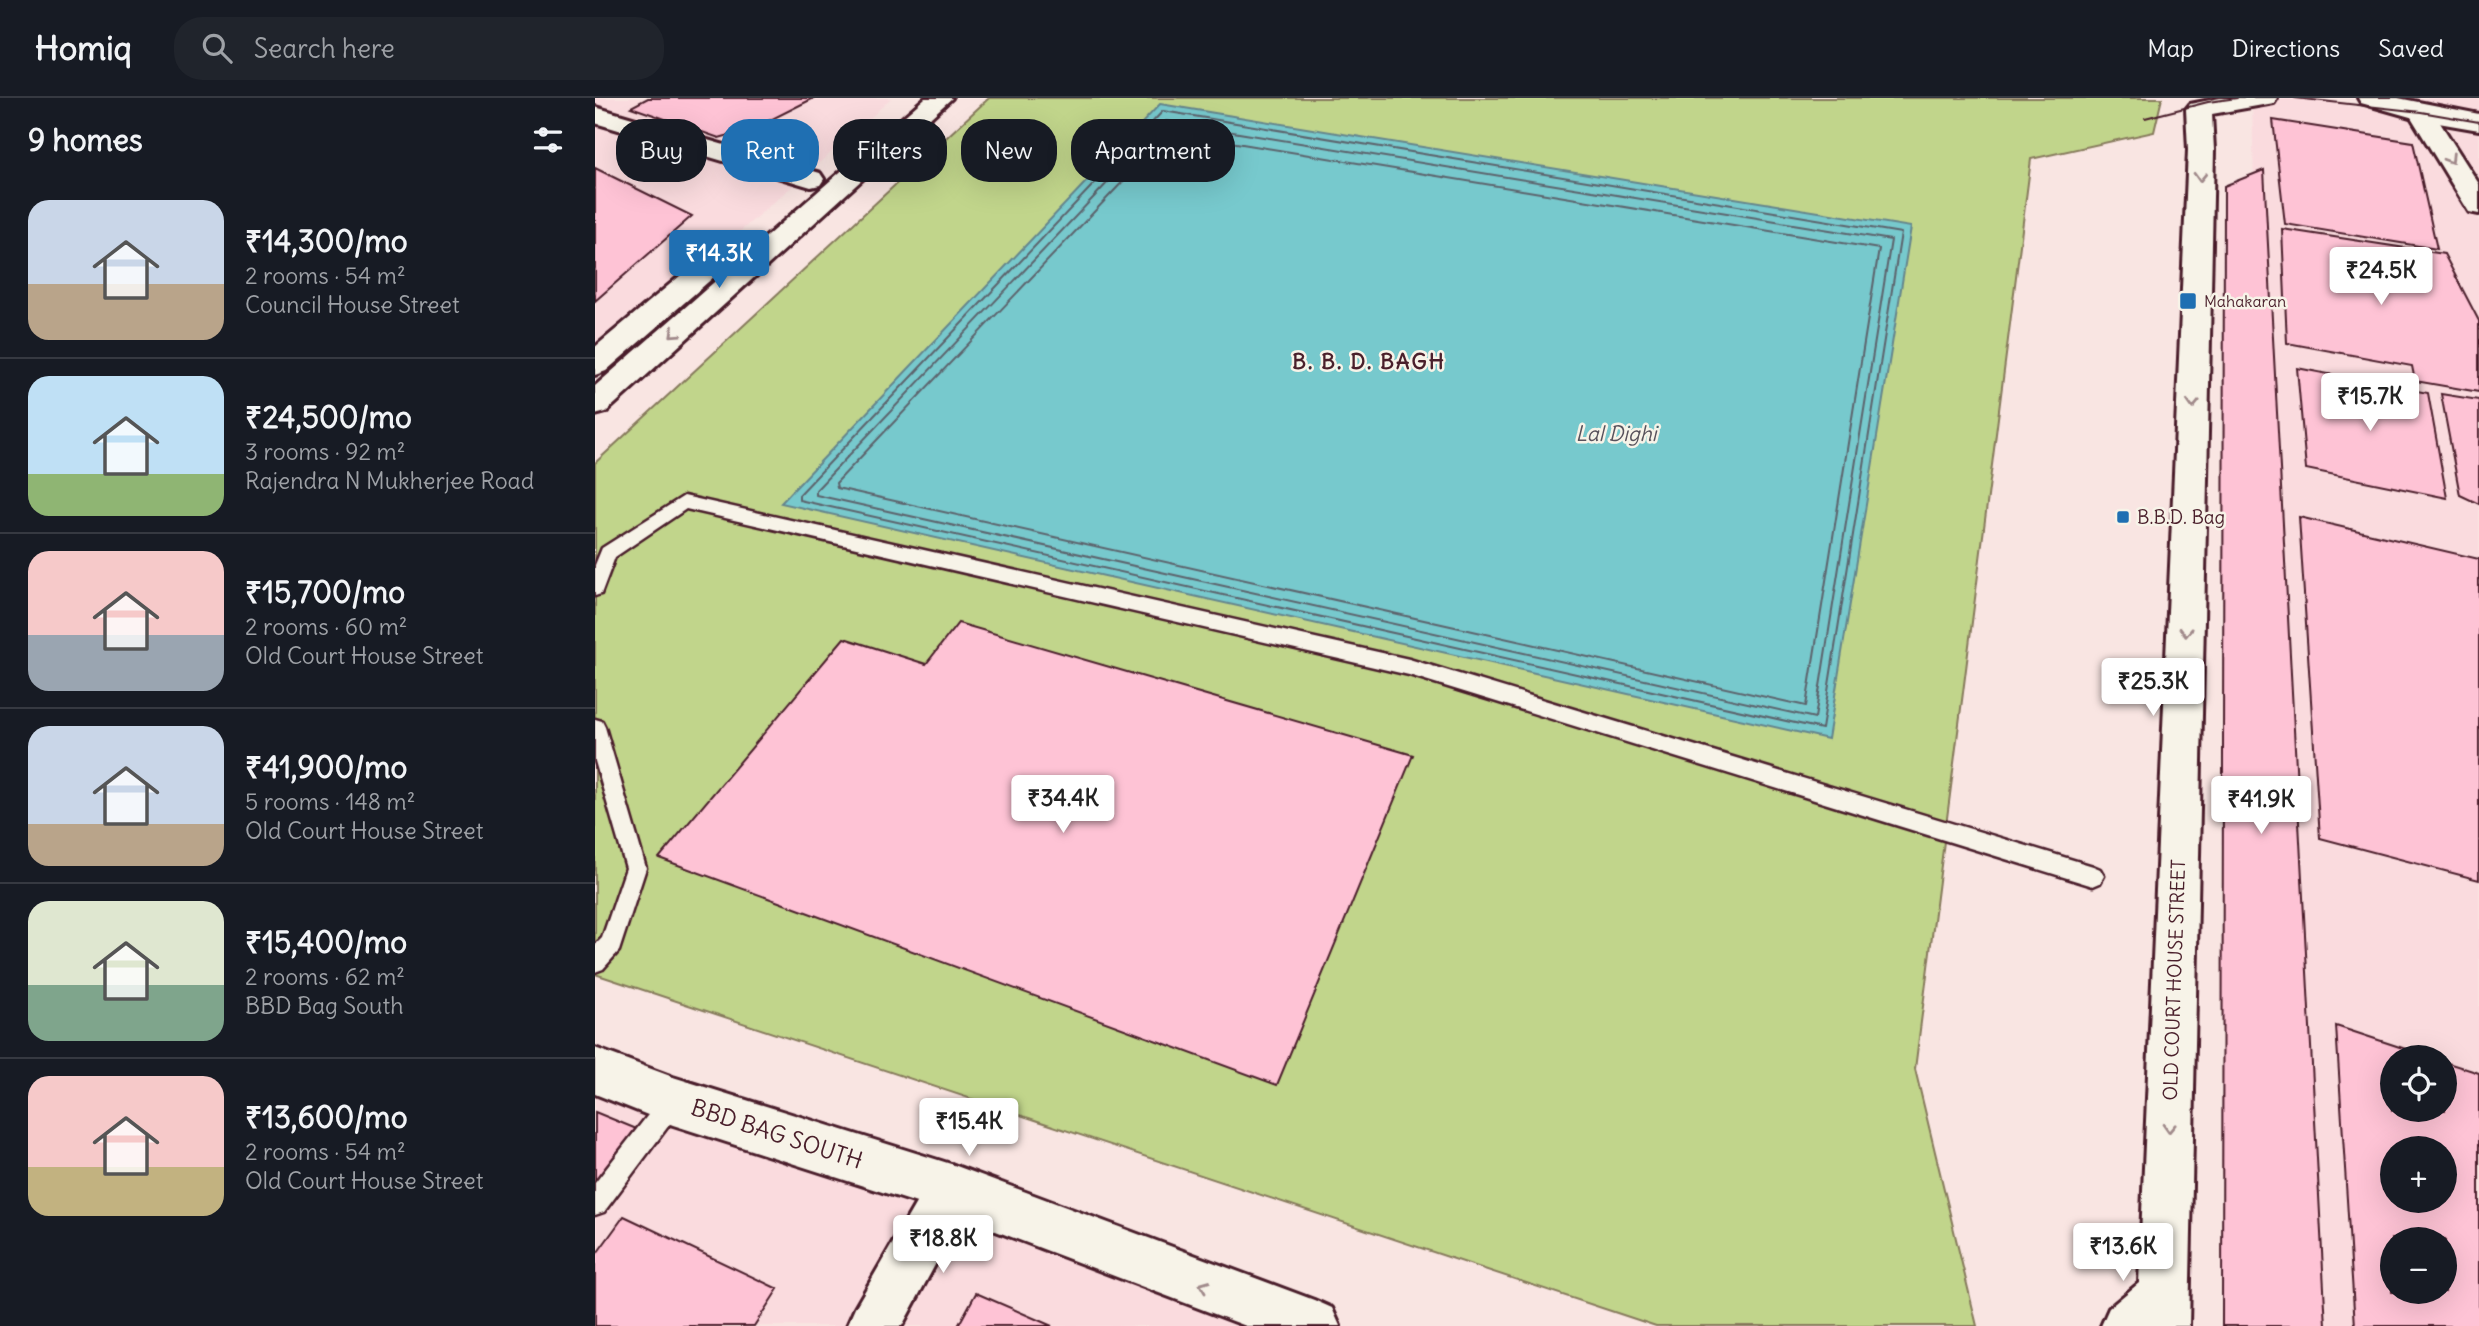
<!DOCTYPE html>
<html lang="en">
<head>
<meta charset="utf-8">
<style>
	:root { --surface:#171b24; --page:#20242c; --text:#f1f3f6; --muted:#9ea1a6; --line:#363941; --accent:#1f6fb2 }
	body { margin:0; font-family:Delius,sans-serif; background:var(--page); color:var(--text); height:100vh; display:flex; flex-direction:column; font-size:26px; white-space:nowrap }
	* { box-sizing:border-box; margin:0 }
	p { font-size:23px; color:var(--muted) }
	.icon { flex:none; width:38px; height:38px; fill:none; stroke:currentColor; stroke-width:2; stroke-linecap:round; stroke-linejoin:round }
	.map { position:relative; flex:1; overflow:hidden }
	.details { display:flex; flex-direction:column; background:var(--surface); width:595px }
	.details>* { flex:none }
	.hud { position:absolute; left:21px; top:21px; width:665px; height:63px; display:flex; gap:14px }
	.fabs { position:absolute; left:1785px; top:947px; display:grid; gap:14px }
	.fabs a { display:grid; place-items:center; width:77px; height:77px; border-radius:50%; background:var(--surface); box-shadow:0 7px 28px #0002; font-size:35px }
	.price { position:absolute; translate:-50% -60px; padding:0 16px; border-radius:7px; background:#fff; color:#222; font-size:23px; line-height:46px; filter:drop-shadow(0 2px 4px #0008) }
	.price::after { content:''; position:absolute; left:50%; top:42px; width:21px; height:16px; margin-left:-10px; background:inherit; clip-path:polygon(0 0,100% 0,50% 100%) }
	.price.active { background:var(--accent); color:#fff }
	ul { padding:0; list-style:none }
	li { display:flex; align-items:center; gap:21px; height:175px; padding:0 28px }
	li+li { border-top:2px solid var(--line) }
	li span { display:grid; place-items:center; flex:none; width:196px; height:140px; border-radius:21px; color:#555 }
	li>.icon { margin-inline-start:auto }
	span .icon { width:84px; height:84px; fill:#fffc; stroke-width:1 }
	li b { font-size:30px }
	h2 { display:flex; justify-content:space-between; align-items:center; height:84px; padding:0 28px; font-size:30px }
	.chip { padding:0 24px; border-radius:28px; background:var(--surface); box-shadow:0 7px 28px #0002; font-size:24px; line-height:63px }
	.chip.active { background:var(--accent); color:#fff }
	header { display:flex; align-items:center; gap:42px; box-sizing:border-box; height:98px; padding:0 35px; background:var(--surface); border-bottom:2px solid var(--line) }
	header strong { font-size:33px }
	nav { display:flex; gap:38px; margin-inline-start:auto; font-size:24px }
	.search { width:490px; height:63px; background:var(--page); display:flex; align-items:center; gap:18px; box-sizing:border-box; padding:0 24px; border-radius:28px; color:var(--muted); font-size:26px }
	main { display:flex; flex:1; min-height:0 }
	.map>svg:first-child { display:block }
	.built { fill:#fadbde; fill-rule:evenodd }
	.green { fill:#c1d58b; stroke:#867a5b; stroke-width:2 }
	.water { fill:#77c9cd; stroke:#65858c; stroke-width:2 }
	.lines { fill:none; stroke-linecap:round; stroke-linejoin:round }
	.shore { stroke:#5c636c; stroke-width:2 }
	.building { fill:#fec3d5; stroke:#4a1f2b; stroke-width:2; fill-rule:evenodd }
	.service-casing { stroke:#4a1f2b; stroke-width:5 }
	.minor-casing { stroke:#4a1f2b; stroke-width:6 }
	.tertiary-casing { stroke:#4a1f2b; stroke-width:6 }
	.secondary-casing { stroke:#4a1f2b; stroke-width:6 }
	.service { fill:#f7f3e8; fill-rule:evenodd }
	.minor { fill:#f7f3e8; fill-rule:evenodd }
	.tertiary { fill:#f7f3e8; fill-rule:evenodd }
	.secondary { fill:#f7f3e8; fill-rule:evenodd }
	.tram { stroke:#4a1f2b; stroke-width:2 }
	.oneway { stroke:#a0898a }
	.poi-dot { fill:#1f6fb2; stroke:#f7f3e8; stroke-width:2.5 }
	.labels { text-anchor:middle; stroke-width:5; stroke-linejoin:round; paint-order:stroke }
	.far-poi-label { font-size:16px; fill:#4a1f2b; stroke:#f7f3e8; text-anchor:start }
	.poi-label { font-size:19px; fill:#4a1f2b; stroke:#f7f3e8; text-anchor:start }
	.street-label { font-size:19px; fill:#4a1f2b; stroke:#f7f3e8 }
	.far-district-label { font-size:21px; font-weight:bold; letter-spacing:2px; fill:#4a1f2b; stroke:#f7f3e8 }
	.water-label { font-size:21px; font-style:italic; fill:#58525c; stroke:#f7f3e8 }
	.near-street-label { font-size:23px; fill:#4a1f2b; stroke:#f7f3e8 }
</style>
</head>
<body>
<header>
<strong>Homiq</strong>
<div class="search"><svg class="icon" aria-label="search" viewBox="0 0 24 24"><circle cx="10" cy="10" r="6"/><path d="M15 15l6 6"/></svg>Search here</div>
<nav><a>Map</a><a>Directions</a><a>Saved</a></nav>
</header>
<main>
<section class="details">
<h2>9 homes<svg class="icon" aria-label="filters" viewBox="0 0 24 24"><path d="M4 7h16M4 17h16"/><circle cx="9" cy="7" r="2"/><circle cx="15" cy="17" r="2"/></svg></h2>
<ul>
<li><span style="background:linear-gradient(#c9d6e8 60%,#b9a48a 0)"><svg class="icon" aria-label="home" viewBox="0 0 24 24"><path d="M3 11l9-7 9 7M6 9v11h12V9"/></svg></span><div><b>₹14,300/mo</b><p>2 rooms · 54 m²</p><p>Council House Street</p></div></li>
<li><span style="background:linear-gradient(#bfe0f5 70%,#8fb573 0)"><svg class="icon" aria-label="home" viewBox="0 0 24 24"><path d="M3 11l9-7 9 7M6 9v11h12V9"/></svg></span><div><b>₹24,500/mo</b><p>3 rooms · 92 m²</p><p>Rajendra N Mukherjee Road</p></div></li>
<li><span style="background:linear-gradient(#f6c9c9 60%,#9aa5b1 0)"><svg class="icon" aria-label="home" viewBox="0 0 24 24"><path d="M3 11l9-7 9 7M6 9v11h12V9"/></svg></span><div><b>₹15,700/mo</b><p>2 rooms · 60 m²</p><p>Old Court House Street</p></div></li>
<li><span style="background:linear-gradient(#c9d6e8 70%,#b9a48a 0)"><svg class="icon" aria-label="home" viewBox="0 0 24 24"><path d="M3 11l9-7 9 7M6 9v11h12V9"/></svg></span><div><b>₹41,900/mo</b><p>5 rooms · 148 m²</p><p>Old Court House Street</p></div></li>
<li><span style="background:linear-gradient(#dfe7d0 60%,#7fa58c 0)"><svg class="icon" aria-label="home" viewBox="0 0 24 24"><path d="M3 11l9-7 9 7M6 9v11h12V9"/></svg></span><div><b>₹15,400/mo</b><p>2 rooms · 62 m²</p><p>BBD Bag South</p></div></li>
<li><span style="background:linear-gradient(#f6c9c9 65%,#c2b280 0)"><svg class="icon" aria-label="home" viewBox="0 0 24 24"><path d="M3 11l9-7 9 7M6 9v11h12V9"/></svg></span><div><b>₹13,600/mo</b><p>2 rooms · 54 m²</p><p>Old Court House Street</p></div></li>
</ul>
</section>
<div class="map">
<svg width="1884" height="1228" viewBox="0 0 1884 1228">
	<rect width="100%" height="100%" fill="#f9e5e2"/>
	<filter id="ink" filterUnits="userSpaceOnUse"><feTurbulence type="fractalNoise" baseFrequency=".0143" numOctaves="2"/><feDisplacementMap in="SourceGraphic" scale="14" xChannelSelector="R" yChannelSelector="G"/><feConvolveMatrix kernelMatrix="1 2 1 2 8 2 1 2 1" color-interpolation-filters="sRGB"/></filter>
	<g filter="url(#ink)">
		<path class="built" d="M0,0H296L268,27L0,259Z
			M1657,0H1710L1884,30V1228H1684ZM1797,959H1850V1012H1797ZM1797,1050H1850V1102H1797ZM1797,1141H1850V1194H1797Z
			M1783,0H1884V17Z
			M0,990L697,1228H0Z"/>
		<path class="green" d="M394,0H1567L1559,34L1436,61L1320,971L1382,1228H1061L0,876V365Z"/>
		<path class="water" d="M565,6L1316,129L1233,641L186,405Z"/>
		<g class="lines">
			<path class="shore" d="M568,13L1306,135L1227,631L204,402V397Z
				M571,23L1296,142L1220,620L221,397V392Z
				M575,34L1284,151L1211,608L242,390L241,385Z"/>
		</g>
		<path class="building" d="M53,0H219L159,30L124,40L36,9Z
			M1678,22L1818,44L1842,151L1690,126Z
			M0,70L97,118L0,203Z
			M1669,72L1731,1228H1627L1629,88Z
			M1687,131L1849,156L1884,223V294L1820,283L1817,268L1692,245Z
			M1702,270L1833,295L1852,400L1711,371Z
			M1846,296L1884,302V406L1865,397Z
			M1704,419L1884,461V782L1725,740Z
			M363,525L818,657L682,987L64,760L249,540L331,566Z
			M1741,928L1835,959H1797V1012H1850V964L1884,975V1228H1760ZM1797,1050H1850V1102H1797ZM1797,1141H1850V1194H1797Z
			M0,1014L44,1032L0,1093Z
			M29,1118L183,1191L159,1228H0V1158Z
			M381,1195L457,1228H363Z"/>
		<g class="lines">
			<g class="service-casing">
				<path id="service" d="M89,398L814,561L1498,768L1505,771L1509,778L1505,785L1498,788L814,577L91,411L20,459L6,496L0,498V467L7,450Z
					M0,621L7,623L10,629L51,770L24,853L8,871L0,874V847L7,840L31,770L0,663Z
					M78,991L86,995L90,1003L86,1011L9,1114L0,1117V1085L70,995Z"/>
			</g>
			<g class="minor-casing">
				<path id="minor" d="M0,9L225,75L229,81L225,87L216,89L0,25Z
					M356,1066L373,1074L381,1091L307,1228H252L260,1210L339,1074Z"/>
			</g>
			<g class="tertiary-casing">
				<path id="tertiary" d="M1826,6L1835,9L1884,86V116L1874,114L1813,14L1817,9Z
					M0,950L78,979L356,1066L719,1202L737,1210L745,1228H651L356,1116L78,1027L0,996Z"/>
			</g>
			<g class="secondary-casing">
				<path id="secondary" d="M330,0H357L11,314L0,317V288Z
					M1625,0H1682L1679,5L1617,16L1619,52L1594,1228H1506L1514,1210L1544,1185L1593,52L1591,11L1595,6Z
					M1763,0H1803L1884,16V32L1826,22L1766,5Z
					M126,149L136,152L140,158L136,164L11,273L0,277V249L116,152Z"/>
			</g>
			<use href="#service" class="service"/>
			<use href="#minor" class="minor"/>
			<use href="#tertiary" class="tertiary"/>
			<use href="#secondary" class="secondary"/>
			<path class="tram" d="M1700,0L1826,14L1884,24
				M1550,20L1613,4L1642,0"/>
		</g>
		<defs><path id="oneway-chevron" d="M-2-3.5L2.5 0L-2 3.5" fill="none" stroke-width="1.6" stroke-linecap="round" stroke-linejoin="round" transform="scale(1.75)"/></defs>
		<g class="oneway">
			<use href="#oneway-chevron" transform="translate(1855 61) rotate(58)"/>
			<use href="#oneway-chevron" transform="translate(1605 79) rotate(92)"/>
			<use href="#oneway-chevron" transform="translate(79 235) rotate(138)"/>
			<use href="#oneway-chevron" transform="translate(1598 306) rotate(92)"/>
			<use href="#oneway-chevron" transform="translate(1591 534) rotate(92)"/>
			<use href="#oneway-chevron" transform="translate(1574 1030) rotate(92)"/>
			<use href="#oneway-chevron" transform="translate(609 1188) rotate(-159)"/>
		</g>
	</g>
	<g class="poi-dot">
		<rect x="1584" y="194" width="18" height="18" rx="3.5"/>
		<rect x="1521" y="412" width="14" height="14" rx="3.5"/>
	</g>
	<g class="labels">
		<g class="far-poi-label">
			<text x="1609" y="209">Mahakaran</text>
		</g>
		<g class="poi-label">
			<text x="1542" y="426">B.B.D. Bag</text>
		</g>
		<g class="street-label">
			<text transform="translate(1579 882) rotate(-88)" y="7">OLD COURT HOUSE STREET</text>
		</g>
		<g class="far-district-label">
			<text x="774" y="271">B. B. D. BAGH</text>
		</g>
		<g class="water-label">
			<text x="1021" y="343">Lal Dighi</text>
		</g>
		<g class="near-street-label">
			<text transform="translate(182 1036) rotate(18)" y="8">BBD BAG SOUTH</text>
		</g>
	</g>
</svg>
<div class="fabs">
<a><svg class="icon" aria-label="locate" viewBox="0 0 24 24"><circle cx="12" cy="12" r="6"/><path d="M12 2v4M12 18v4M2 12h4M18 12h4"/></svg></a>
<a>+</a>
<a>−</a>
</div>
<b class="price active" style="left:124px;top:192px">₹14.3K</b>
<b class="price" style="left:1786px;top:209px">₹24.5K</b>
<b class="price" style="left:1775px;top:335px">₹15.7K</b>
<b class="price" style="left:1558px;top:620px">₹25.3K</b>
<b class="price" style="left:468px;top:737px">₹34.4K</b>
<b class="price" style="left:1666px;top:738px">₹41.9K</b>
<b class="price" style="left:374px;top:1060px">₹15.4K</b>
<b class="price" style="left:348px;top:1177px">₹18.8K</b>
<b class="price" style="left:1528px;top:1185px">₹13.6K</b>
<div class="hud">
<a class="chip">Buy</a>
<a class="chip active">Rent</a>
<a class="chip">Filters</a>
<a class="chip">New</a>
<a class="chip">Apartment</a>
</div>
</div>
</main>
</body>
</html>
